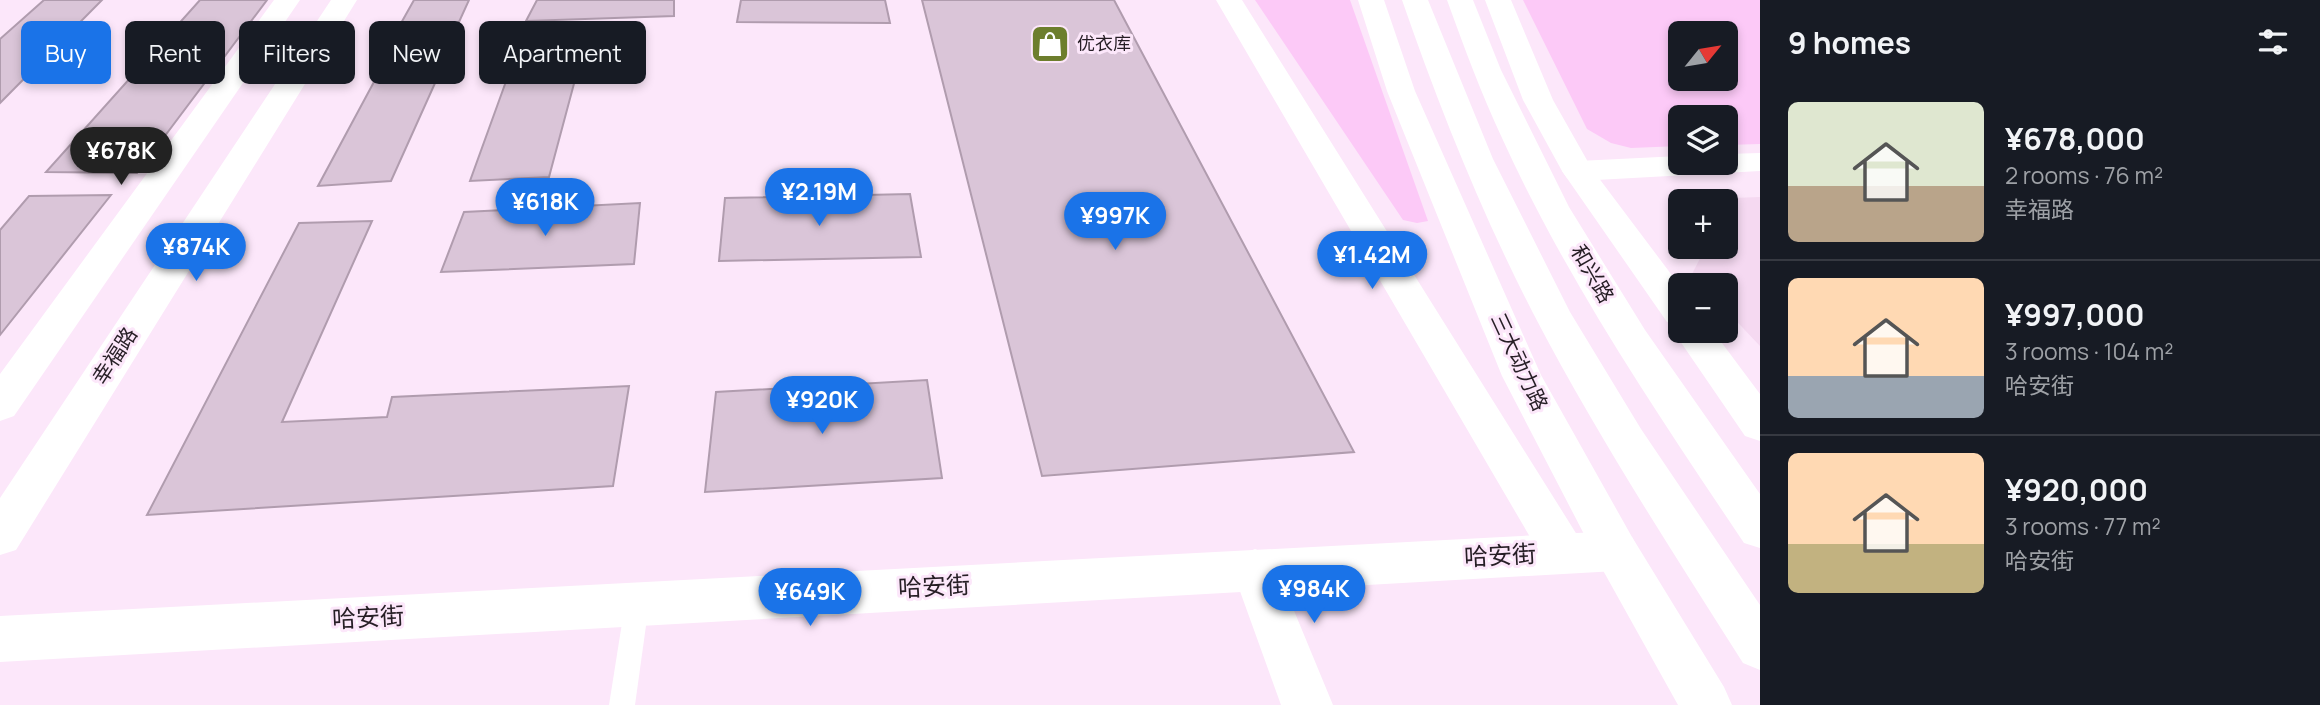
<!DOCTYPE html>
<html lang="en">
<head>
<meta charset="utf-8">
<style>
	:root { --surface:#171b24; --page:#20242c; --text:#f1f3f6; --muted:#9ea1a6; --line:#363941; --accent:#1a73e8 }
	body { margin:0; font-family:Manrope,"Noto Sans SC",sans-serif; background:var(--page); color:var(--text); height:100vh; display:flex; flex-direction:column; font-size:26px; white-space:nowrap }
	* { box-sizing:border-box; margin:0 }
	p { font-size:23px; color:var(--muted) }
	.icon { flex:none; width:38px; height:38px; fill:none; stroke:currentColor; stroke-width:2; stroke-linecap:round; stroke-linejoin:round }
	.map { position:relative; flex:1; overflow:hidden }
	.sheet { display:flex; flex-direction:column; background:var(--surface); width:560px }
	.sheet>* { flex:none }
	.banner { position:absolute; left:21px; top:21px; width:665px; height:63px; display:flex; gap:14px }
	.needle { width:46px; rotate:60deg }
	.buttons { position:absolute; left:1668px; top:21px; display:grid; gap:14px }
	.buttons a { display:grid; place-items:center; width:70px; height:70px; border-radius:10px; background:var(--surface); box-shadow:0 4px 10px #0003; font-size:35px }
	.price { position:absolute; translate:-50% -60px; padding:0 16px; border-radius:24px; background:var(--accent); color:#fff; font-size:23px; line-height:46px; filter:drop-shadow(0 2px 4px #0008) }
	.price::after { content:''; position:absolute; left:50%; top:42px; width:21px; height:16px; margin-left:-10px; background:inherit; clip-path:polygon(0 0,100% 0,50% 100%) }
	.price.selected { background:#222; color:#fff }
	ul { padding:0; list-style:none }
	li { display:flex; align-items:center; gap:21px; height:175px; padding:0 28px }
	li+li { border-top:2px solid var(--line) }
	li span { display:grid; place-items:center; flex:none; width:196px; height:140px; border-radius:10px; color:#555 }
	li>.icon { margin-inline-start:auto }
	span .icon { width:84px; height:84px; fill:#fffc; stroke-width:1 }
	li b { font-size:30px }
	h2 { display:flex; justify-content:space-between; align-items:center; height:84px; padding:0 28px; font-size:30px }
	.chip { padding:0 24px; border-radius:10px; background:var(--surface); box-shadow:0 4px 10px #0003; font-size:24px; line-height:63px }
	.chip.selected { background:var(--accent); color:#fff }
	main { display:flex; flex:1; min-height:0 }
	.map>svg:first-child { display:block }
	.built { fill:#f5d9f1 }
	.green { fill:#fcc9f7; fill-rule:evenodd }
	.building { fill:#dac5d8; stroke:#b09cae; stroke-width:2 }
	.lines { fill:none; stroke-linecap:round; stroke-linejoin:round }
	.service { fill:#fff; fill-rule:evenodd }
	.minor { fill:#fff; fill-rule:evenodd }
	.tertiary { fill:#fff; fill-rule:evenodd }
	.secondary { fill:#fff; fill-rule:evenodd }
	.trunk { fill:#fff; fill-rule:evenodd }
	.labels { text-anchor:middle; stroke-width:6; stroke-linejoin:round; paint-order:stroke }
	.far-poi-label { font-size:18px; fill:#261e25; stroke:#fce7fa; text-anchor:start }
	.street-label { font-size:21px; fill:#261e25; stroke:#fce7fa }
	.near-street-label { font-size:24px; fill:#261e25; stroke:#fce7fa }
</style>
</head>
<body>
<main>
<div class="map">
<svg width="1760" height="705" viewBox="0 0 1760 705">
	<rect width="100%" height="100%" fill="#fce7fa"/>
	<path class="built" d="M1760,197V346L1726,310V285H1703L1692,274L1706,247H1726V210L1732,198Z"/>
	<path class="green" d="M1255,0H1350L1428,221L1417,223L1403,220Z
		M1523,0H1760V144L1726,145V117H1680V146L1631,148L1611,143L1587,129ZM1680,33H1726V79H1680Z"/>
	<path class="building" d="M44,0H102L0,103V39Z
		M200,0H267L137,173L46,172Z
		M414,0H469L459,22L400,25Z
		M537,0H674V16L526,21Z
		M741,0H885L890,23L737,22Z
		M922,0H1114L1354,452L1042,476Z
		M583,50L549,177L470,181L517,51Z
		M449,52L391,181L318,186L389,54Z
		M910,194L921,257L719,261L725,198Z
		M111,195L0,335V230L29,196Z
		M640,203L634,264L441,272L464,212Z
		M372,221L282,422L387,417L392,397L629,386L613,486L147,515L299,223Z
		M927,380L942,478L705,492L716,392Z"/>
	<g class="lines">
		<path class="service" d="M637,593L645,596L649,604L635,705H609L625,604L629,596Z"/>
		<path class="minor" d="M1616,531L1632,537L1639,551L1632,565L1616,571L0,662V616Z"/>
		<path class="tertiary" d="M1216,0H1242L1579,538L1586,552L1579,566L1563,572L1547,566Z
			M1760,153V171L1578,181L1567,178L1562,171L1567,164L1578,161L1680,156V163H1726V154Z
			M1255,549L1271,555L1333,705H1281L1232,569L1239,555Z"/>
		<path class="secondary" d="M274,0H300L14,416L0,421V374Z
			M331,0H357L16,550L0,555V498Z"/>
		<path class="trunk" d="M1358,0H1384L1415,91L1541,375L1632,537L1724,687L1732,705H1678L1600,565L1502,376L1387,91Z
			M1402,0H1428L1493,159L1570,312L1641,429L1760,605V670L1743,663C1670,548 1596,434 1533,313C1481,212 1439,107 1402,0Z
			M1447,0H1473L1501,70L1569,207L1645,330L1760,494V548L1744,543C1657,413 1567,281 1502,138C1481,93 1464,47 1447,0Z
			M1485,0H1511L1553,100L1592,169L1680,286V331H1713L1760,394V441L1745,436L1680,341L1674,331L1677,325L1667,322L1562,171L1523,100Z"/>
	</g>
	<defs>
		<g id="shop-square" transform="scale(2.0125)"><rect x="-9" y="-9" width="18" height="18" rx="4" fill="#6d7e2d" stroke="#fce7fa"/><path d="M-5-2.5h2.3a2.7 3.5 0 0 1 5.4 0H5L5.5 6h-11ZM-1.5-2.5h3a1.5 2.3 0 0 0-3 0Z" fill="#fff"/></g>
	</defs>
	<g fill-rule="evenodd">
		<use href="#shop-square" x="1050" y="44"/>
	</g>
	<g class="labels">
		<g class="far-poi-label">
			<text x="1077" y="50">优衣库</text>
		</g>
		<g class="street-label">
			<text transform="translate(1592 274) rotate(60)" y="7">和兴路</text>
			<text transform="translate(115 356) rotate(-57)" y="7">幸福路</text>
			<text transform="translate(1519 362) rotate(65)" y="7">三大动力路</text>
		</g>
		<g class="near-street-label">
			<text transform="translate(1500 556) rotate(-3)" y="8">哈安街</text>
			<text transform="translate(934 587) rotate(-3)" y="8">哈安街</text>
			<text transform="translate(368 618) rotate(-3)" y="8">哈安街</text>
		</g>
	</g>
</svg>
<div class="buttons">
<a><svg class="needle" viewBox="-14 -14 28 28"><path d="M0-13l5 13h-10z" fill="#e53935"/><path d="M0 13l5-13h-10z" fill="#9ea1a6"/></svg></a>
<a><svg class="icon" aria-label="layers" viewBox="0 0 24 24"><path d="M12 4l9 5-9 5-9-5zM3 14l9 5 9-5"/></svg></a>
<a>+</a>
<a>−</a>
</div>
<b class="price selected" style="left:121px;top:187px">¥678K</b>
<b class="price" style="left:819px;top:228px">¥2.19M</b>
<b class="price" style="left:545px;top:238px">¥618K</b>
<b class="price" style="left:1115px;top:252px">¥997K</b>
<b class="price" style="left:196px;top:283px">¥874K</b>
<b class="price" style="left:1372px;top:291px">¥1.42M</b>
<b class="price" style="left:822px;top:436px">¥920K</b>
<b class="price" style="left:1314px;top:625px">¥984K</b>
<b class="price" style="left:810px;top:628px">¥649K</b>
<div class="banner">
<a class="chip selected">Buy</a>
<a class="chip">Rent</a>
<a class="chip">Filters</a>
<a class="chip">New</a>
<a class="chip">Apartment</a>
</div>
</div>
<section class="sheet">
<h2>9 homes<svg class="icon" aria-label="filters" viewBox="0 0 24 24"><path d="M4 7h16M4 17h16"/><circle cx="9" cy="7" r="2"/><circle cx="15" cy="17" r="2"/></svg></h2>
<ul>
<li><span style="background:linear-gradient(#dfe7d0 60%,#b9a48a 0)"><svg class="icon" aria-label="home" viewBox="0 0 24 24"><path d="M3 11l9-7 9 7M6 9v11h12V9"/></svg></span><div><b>¥678,000</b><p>2 rooms · 76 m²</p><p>幸福路</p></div></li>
<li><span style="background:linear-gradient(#ffd9b3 70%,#9aa5b1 0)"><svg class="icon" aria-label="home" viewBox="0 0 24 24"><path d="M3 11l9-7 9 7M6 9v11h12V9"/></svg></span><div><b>¥997,000</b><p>3 rooms · 104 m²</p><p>哈安街</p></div></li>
<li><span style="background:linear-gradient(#ffd9b3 65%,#c2b280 0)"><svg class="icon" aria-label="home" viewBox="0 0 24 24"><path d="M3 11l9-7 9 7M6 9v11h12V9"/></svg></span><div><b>¥920,000</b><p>3 rooms · 77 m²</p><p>哈安街</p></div></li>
</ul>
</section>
</main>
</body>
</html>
